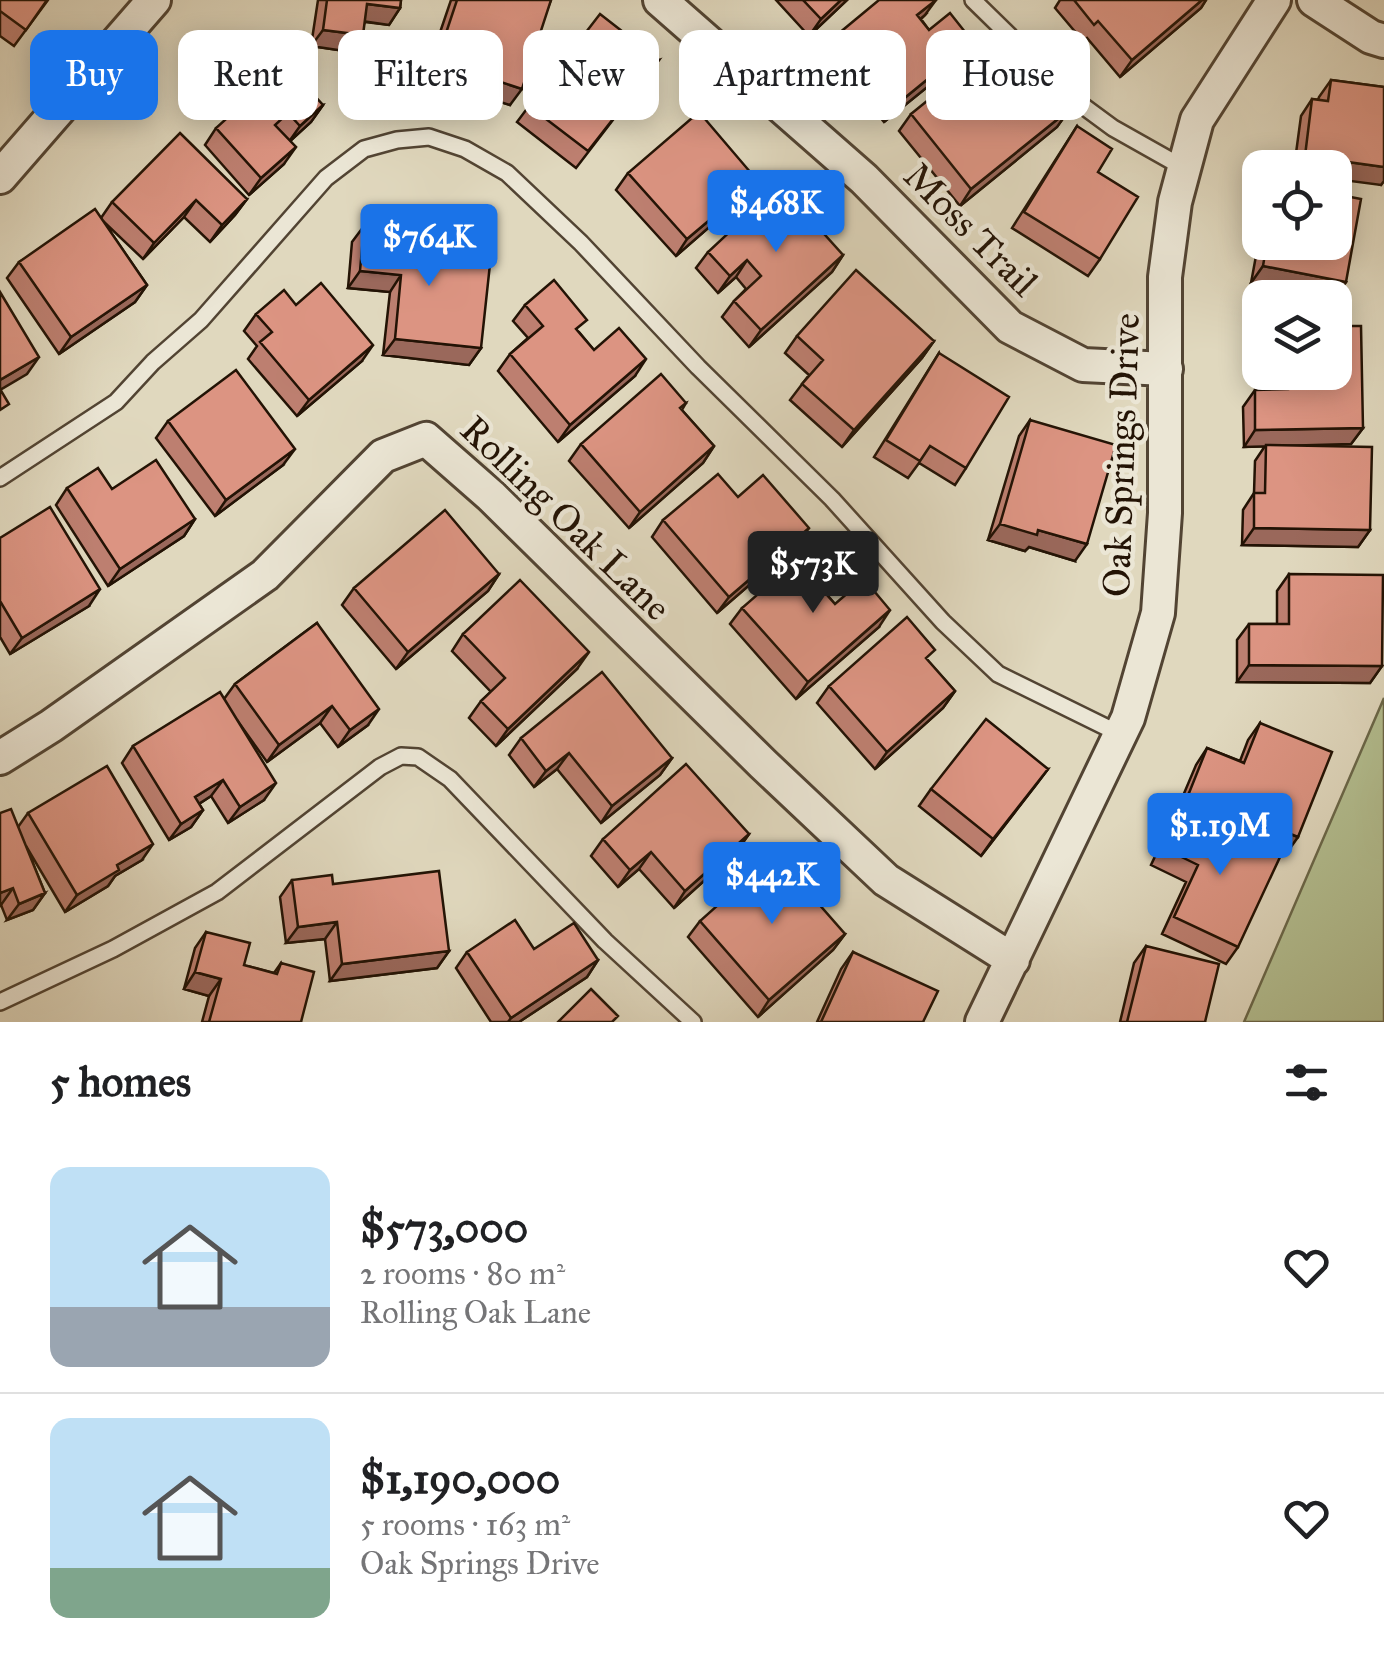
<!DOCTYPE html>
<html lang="en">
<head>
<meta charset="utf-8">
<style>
	:root { --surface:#fff; --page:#f2f2f2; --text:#202124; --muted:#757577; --line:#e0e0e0; --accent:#1a73e8 }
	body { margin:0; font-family:"IM FELL Great Primer",serif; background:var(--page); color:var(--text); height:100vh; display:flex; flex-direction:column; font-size:38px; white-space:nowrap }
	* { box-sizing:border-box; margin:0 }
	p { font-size:32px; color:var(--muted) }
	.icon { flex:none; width:55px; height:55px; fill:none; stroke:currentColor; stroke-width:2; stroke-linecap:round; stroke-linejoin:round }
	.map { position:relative; height:1022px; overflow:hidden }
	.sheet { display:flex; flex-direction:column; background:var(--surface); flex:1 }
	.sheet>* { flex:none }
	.hud { position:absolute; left:30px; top:30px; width:1325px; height:90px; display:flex; gap:20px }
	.tools { position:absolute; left:1242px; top:150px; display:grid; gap:20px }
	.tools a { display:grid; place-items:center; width:110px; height:110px; border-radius:20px; background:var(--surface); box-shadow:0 5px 25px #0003; font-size:50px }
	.price { position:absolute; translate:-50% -85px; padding:0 22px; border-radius:10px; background:var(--accent); color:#fff; font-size:32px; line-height:65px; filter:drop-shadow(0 2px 5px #0008) }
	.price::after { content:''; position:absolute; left:50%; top:60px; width:30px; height:22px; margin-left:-15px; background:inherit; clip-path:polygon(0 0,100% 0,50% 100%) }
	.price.current { background:#222; color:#fff }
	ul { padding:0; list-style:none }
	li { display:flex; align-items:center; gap:30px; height:250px; padding:0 50px }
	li+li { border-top:2px solid var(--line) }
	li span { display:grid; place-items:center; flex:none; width:280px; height:200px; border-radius:20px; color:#555 }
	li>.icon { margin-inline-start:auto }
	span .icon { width:120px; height:120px; fill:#fffc; stroke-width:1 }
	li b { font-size:42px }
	h2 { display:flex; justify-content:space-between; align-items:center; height:120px; padding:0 50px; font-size:42px }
	.chip { padding:0 35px; border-radius:20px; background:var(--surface); box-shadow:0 5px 25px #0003; font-size:35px; line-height:90px }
	.chip.current { background:var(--accent); color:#fff }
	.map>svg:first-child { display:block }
	.green { fill:#b3be90; stroke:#6b684a; stroke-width:2.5 }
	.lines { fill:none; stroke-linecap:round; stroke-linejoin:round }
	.service-casing { stroke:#524433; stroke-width:20 }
	.minor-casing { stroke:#524433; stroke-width:38 }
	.service { stroke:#ebe6d5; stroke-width:15 }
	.minor { stroke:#ebe6d5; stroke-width:32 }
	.wall { fill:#bd7f70; stroke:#231305; stroke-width:2.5 }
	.shaded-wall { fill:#9a685b; stroke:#231305; stroke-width:2.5 }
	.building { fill:#dc9482; stroke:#231305; stroke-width:2.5 }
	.labels { text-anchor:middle; stroke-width:9; stroke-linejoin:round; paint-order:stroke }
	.street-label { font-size:38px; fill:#231305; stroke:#ebe6d5 }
</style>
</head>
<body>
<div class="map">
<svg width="1384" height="1022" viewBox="0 0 1384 1022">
	<rect width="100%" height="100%" fill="#e0d8be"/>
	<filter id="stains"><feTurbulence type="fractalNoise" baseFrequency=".002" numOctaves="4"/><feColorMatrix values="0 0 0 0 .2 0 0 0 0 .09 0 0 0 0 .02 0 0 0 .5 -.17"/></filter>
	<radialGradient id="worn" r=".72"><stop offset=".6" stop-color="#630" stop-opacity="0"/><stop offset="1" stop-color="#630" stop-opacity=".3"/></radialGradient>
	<path class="green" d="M1384,698V1022H1244Z"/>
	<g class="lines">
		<g class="service-casing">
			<path id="service" d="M973,0L1075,100L1113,128L1184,168
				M0,478L116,402L153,362L201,320L326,178L364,149L397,140L429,137L465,149L507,173L581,243L698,367L832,499L943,622L998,674L1120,734
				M0,1002L113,949L217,892L380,767L401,756L418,757L450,779L605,941L693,1022"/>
		</g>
		<g class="minor-casing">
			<path id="minor" d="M660,0L864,179L1010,327L1083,365L1166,369
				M1314,0L1371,37L1384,41
				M0,177L154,0
				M0,758L51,726L265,575L383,456L426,439L491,496L763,764L886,880L1013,960
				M982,1022L1128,718L1158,613L1165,513V277L1175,202L1197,120L1274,0"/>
		</g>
		<use href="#service" class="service"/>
		<use href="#minor" class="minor"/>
	</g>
	<path class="wall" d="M0,0H48L14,46L0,36Z
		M318,0H401L400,8L389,25L365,22L351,52L311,46Z
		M451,0H551L510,105L468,92L477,68L433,53Z
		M776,0H847L809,36Z
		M1060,0H1206L1201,8L1120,77L1087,38L1083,41L1055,8Z
		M925,15L921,19L929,30L973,42L962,59L884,122L827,51L838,34Z
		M659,60L576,168L517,122L529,106Z
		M1331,80L1384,87V181L1381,185L1335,168H1294L1301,116L1312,99L1318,100L1319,97Z
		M993,83L979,95L998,118L1069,110L1057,127L960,206L899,131L911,114Z
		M323,105L311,122L290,141L284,164L249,195L205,145L216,128Z
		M1077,126L1098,172L1100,259L1088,276L1012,228Z
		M628,173L757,180L745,196L676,256L616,190Z
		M247,199L235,215L210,242L184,217L143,259L103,221L147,285L135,302L59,354L7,278L19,262L101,218L112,202Z
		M364,226L481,348L469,365L383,355L390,292L348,288L352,242Z
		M1260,234V242H1335V298H1327L1251,283Z
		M708,252L843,255L832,272L749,347L722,317L734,301L746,289L736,277L718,293L696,268Z
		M296,305L362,361L297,416L248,359L257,346L244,331L256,314Z
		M525,305L579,332L594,350L635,376L558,442L498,371L510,354L528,338L513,321Z
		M797,336L934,341L922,358L842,447L790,400L809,375L785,353Z
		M939,353L966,468L955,485L919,463L908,478L874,457Z
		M1276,372H1335L1363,428L1351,444L1302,445L1370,530L1358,547L1242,545L1243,510L1254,493L1255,461L1265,446L1244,447L1243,407L1255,390L1276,389Z
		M686,403L682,410L714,446L703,463L629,528L569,461L581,444Z
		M1030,420L1075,561L1029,547L1025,551L988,540L1019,436Z
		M168,421L283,465L215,516L156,438Z
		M67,488L112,489L195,519L184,536L108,586L56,505Z
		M738,497L797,544L717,613L652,537L663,520Z
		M0,538L89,606L10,654L0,637Z
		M827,565L815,581L835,604L879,627L796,699L730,624L742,608Z
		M499,574L488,591L396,669L342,605L354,588Z
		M1289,574L1382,666L1370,683L1237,682V640L1249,624H1277V591Z
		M317,623L368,725L338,747L320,723L267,762L237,720L264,800L228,823L211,796L199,804L203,810L191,827L169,840L122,763L133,746L224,699L235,684Z
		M463,634L577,669L496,746L469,718L481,701L491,692L452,651Z
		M928,661L955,691L943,708L875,769L817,703L829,686Z
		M1260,723L1286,854L1197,817L1238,947L1226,964L1162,934L1186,882L1151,865L1169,827L1180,811L1177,810L1196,765L1207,748L1240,761L1248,740Z
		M521,738L672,758L660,775L601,823L557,769L534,787L509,755Z
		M1048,769L981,856L919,806L931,789Z
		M28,813L142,860L115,876L108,886L65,912L26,846L45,893L33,910L7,920L1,905L18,827Z
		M749,834L737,851L674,908L639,869L618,887L591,856L603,839Z
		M292,880L333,884L449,951L437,968L330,981L325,939L286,943L280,897Z
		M700,921L845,934L833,950L758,1017L688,937Z
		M206,932L244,965L274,973L281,963L301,1022H202L209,996L184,989L195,948Z
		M1146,946L1205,1022H1120L1134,963Z
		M534,949L598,960L587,977L519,1022H491L456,968L467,952Z
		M853,952L923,1022H817L841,969Z"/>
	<path class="shaded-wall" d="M841,0H847L809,36L821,19Z
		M936,0L925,15L905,32L917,15Z
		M1202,0H1206L1201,8L1120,77L1132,60Z
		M367,4L400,8L389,25L355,20Z
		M323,30L363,35L351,52L311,46Z
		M445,36L489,51L477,68L433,53Z
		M973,42L962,59L884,122L896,105Z
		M1005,66L993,83L964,107L976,90Z
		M480,75L522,89L510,105L468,92Z
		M323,105L311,122L288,143L300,126Z
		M1069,110L1057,127L960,206L971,189Z
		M296,147L284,164L249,195L261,178Z
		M1305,156L1384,167V181L1381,185L1335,179V168H1297Z
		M757,180L745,196L676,256L687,239Z
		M247,199L235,215L210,242L222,225Z
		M196,200L184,217L143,259L154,243Z
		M843,255L832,272L749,347L761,330Z
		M747,260L736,277L718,293L730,276Z
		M1263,266L1346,282L1335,298H1327L1251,283Z
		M360,271L401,275L390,292L348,288Z
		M147,285L135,302L59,354L71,337Z
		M395,339L481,348L469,365L383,355Z
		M934,341L922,358L842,447L854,430Z
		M373,345L362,361L297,416L309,400Z
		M39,357L27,374L0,390V380Z
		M646,359L635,376L558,442L570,425Z
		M1363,428L1351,444L1244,447L1255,430Z
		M714,446L703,463L629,528L640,512Z
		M295,449L283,465L215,516L226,500Z
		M195,519L184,536L108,586L120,569Z
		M1000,524L1038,530L1087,544L1075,561L1029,547L1025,551L988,540Z
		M809,528L797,544L717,613L729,597Z
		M1254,528L1370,530L1358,547L1242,545Z
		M499,574L488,591L396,669L408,652Z
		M100,589L89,606L10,654L22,638Z
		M890,610L879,627L796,699L808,682Z
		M589,652L577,669L496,746L508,729Z
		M1249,665L1382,666L1370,683L1237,682Z
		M955,691L943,708L875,769L887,752Z
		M332,706L320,723L267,762L279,745Z
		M379,709L368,725L338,747L350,730Z
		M569,753L557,769L534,787L546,771Z
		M672,758L660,775L601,823L612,806Z
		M1048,769L1036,785L981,856L993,839Z
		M223,780L211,796L183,814L195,797Z
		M276,783L264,800L228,823L240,807Z
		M1189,793L1298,837L1286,854L1177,810Z
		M203,810L191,827L169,840L181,824Z
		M749,834L737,851L674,908L685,891Z
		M153,844L142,860L115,876L108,886L65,912L77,895L117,865Z
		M651,852L639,869L618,887L630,870Z
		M13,888L1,905L0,906V893Z
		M45,893L33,910L7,920L19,904Z
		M337,922L325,939L286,943L298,927Z
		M845,934L833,950L758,1017L769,1000Z
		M449,951L437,968L330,981L342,964Z
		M598,960L587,977L519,1022H508L511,1018Z
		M195,972L221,979L209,996L184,989Z"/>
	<path class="building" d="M0,0H47L26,30L0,11Z
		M327,0H401L400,8L367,4L363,35L323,30Z
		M457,0H551L522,89L480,75L489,51L445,36Z
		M803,0H841L821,19Z
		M879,0H936L917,15L929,30L950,13L973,42L896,105L838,34Z
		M1074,0H1202L1132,60L1098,21L1094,25Z
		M600,14L659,60L588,151L529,106Z
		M991,49L1005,66L976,90L998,118L1044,80L1069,110L971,189L911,114Z
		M286,65L323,105L300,126L288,113L275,125L296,147L261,178L216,128Z
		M1331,80L1384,87V167L1305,156L1312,99L1328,101Z
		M699,112L757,180L687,239L628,173Z
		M1077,126L1112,149L1098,172L1138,197L1100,259L1024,212Z
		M180,133L247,199L222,225L196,200L154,243L112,202Z
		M780,185L843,255L761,330L734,301L761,276L747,260L730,276L708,252Z
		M1335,194L1361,199L1346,282L1263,266L1267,242H1335Z
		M95,209L147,285L71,337L19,262Z
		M364,226L420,232L418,257L490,264L481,348L395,339L401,275L360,271Z
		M856,270L934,341L854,430L802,384L823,360L797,336Z
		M554,280L587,320L576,329L594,350L619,328L646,359L570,425L510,354L543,326L525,305Z
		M321,283L373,345L309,400L260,342L272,332L256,314L284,290L296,305Z
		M0,292L39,357L0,380Z
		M1335,326H1361L1363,428L1255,430V390L1288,389V372H1335Z
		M939,353L1009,397L966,468L930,446L920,461L886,440Z
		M236,370L295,449L226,500L168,421Z
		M661,374L686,403L680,408L714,446L640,512L581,444Z
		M0,389L9,404L0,410Z
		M1030,420L1116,445L1087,544L1038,530L1037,535L1000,524Z
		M1266,445L1372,447L1370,530L1254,528V493H1265Z
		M156,460L195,519L120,569L67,488L98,468L112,489Z
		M718,474L738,497L763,475L809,528L729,597L663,520Z
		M50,507L100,589L22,638L0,601V538Z
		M445,510L499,574L408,652L354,588Z
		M811,548L827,565L812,578L835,604L864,579L890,610L808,682L742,608Z
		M1289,574L1383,575L1382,666L1249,665V624H1289Z
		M520,580L589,652L508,729L481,701L505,678L463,634Z
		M907,617L935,650L926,658L955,691L887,752L829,686Z
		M317,623L379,709L350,730L332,706L279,745L235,684Z
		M602,672L672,758L612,806L569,753L546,771L521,738Z
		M220,692L276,783L240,807L223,780L195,797L203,810L181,824L133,746Z
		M986,719L1048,769L993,839L931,789Z
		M1260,723L1332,752L1298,837L1189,793L1207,748L1244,763Z
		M686,764L749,834L685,891L651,852L630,870L603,839Z
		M107,766L153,844L117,865L119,870L77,895L28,813Z
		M11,809L45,893L19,904L13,888L0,893V813Z
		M1181,810L1280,857L1238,947L1174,917L1198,865L1163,848Z
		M775,854L845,934L769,1000L700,921Z
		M439,871L449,951L342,964L337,922L298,927L292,880L332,875L333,884Z
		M515,920L534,949L574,923L598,960L511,1018L467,952Z
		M206,932L250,943L244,965L277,974L281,963L314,972L301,1022H209L221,979L195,972Z
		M1146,946L1219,964L1205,1022H1127Z
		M853,952L938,991L923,1022H821Z
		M591,989L618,1016L612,1022H558Z"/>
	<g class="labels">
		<g class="street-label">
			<text transform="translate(971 229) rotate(45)" y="13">Moss Trail</text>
			<text transform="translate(1121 455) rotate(-88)" y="13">Oak Springs Drive</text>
			<text transform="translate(566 518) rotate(44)" y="13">Rolling Oak Lane</text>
		</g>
	</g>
	<rect width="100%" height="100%" filter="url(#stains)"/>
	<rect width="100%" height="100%" fill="url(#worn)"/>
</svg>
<div class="tools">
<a><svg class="icon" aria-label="locate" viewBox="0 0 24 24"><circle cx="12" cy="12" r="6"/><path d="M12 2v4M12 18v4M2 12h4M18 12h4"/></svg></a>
<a><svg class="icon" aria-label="layers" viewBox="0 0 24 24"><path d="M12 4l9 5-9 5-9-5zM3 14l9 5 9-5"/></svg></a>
</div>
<b class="price" style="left:776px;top:255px">$468K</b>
<b class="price" style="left:429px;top:289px">$764K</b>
<b class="price current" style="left:813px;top:616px">$573K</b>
<b class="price" style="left:1220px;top:878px">$1.19M</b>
<b class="price" style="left:772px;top:927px">$442K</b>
<div class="hud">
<a class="chip current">Buy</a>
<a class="chip">Rent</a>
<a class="chip">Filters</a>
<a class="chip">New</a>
<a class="chip">Apartment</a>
<a class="chip">House</a>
</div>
</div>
<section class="sheet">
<h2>5 homes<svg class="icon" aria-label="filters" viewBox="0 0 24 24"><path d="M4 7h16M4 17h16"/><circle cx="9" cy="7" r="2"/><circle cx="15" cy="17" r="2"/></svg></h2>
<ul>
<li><span style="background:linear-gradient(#bfe0f5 70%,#9aa5b1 0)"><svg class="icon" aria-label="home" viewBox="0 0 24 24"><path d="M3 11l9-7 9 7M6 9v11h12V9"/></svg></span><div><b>$573,000</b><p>2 rooms · 80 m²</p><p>Rolling Oak Lane</p></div><svg class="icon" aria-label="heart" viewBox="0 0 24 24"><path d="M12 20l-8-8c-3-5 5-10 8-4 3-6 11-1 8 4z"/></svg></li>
<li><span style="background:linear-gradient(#bfe0f5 75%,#7fa58c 0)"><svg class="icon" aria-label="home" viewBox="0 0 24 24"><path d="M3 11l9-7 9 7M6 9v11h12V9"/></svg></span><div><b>$1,190,000</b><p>5 rooms · 163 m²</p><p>Oak Springs Drive</p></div><svg class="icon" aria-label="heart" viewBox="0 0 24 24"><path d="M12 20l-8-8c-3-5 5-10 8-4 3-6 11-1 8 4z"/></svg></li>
</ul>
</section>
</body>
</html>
